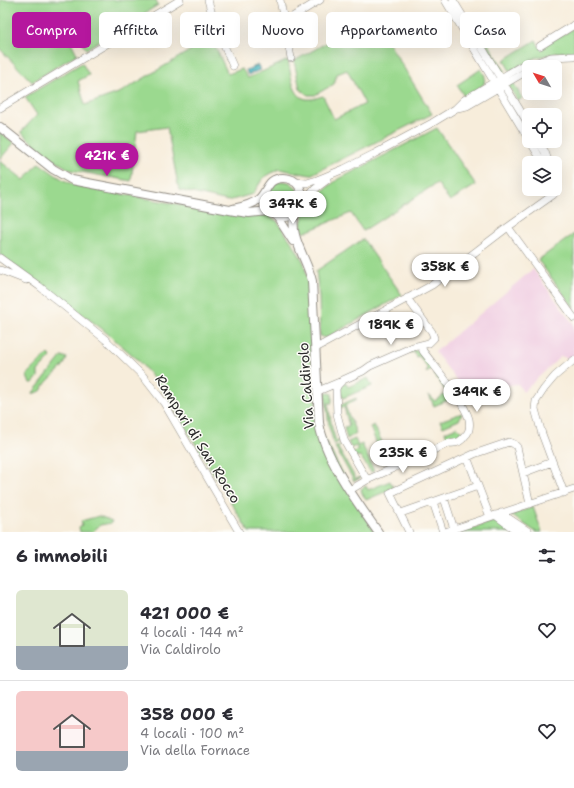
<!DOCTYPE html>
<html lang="it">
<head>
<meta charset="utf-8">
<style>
	:root { --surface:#fff; --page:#f2f2f3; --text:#2b2b33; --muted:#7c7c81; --line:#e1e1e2; --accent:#b5179e }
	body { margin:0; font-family:"Shantell Sans",sans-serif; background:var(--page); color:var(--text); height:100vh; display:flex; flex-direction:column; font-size:15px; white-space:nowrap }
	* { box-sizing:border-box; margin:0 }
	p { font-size:13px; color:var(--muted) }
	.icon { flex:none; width:22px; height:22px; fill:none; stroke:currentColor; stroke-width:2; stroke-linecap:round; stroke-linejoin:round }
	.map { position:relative; height:532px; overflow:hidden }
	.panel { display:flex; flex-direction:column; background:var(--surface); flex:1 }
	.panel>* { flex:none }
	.top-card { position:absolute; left:12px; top:12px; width:550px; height:36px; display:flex; gap:8px }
	.needle { width:26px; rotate:309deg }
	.tools { position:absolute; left:522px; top:60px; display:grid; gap:8px }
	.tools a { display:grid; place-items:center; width:40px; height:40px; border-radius:6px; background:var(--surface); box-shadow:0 4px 16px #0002; font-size:20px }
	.price { position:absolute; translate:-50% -34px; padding:0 9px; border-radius:14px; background:#fff; color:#222; font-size:13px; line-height:26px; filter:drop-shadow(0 1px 2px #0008) }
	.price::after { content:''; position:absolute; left:50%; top:24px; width:12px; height:9px; margin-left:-6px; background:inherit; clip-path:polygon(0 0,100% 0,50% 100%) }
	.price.active { background:var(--accent); color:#fff }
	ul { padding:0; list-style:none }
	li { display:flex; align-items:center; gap:12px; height:100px; padding:0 16px }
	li+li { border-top:1px solid var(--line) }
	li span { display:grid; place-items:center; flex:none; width:112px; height:80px; border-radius:6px; color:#555 }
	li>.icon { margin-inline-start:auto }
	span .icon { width:48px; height:48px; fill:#fffc; stroke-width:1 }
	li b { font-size:17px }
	h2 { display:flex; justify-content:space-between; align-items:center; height:48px; padding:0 16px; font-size:17px }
	.pill { padding:0 14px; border-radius:6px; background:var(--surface); box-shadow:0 4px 16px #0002; font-size:14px; line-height:36px }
	.pill.active { background:var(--accent); color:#fff }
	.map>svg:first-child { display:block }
	.built { fill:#f1d0e3 }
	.green { fill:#9bd98f; stroke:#63825d }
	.water { fill:#3dadb8; stroke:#346c72 }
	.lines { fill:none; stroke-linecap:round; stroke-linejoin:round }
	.minor-casing { stroke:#918c83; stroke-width:8 }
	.major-casing { stroke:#918c83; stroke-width:10 }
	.minor { stroke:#fff; stroke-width:7 }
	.major { stroke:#fff; stroke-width:8 }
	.labels { text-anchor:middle; stroke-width:3; stroke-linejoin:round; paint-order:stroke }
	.street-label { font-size:14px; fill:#2b2b2b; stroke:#fdfcf7 }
</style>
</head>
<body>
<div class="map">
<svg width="574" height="532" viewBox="0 0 574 532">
	<rect width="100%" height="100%" fill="#fdfcf7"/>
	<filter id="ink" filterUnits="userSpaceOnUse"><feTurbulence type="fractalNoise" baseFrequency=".025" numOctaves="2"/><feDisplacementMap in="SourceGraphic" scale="8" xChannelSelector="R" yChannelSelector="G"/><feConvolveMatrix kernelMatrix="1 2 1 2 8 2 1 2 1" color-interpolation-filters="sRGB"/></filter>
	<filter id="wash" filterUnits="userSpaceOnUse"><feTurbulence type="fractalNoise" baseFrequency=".012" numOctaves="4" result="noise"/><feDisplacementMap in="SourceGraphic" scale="16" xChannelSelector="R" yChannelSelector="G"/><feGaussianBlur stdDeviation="0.9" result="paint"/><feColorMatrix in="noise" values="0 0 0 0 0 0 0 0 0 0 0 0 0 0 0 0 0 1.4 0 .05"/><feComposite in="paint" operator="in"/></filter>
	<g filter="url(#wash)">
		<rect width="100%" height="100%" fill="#f7eddb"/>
		<path class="built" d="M533,269L574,325V355L569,359L561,356L523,392L518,384L499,386L472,400L435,352Z"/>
		<path class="green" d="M0,0H156L158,5L86,49L77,33L69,38L77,54L32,82L0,49Z
			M373,17L432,114L310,175L279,169L263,178L253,194L228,201L179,190L167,127L137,131L131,181L71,170L47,156L21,132L37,115L25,97L82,63L89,75L78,81L85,105L121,92L211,38L228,74L242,69L248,78L288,60C291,73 292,101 310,99C314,99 319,97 323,96L334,119L365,104L347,70L337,74L334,84L315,95H308L300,89L294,61Z
			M574,28V52H560L535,58L510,71L504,60L536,40L540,48Z
			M480,30L505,71L501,72L495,66L498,64L479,33L475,35L474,33Z
			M481,69L485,76L484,84L465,98L457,85Z
			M513,82L522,98L518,101L508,85Z
			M437,128L476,185L450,201L437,183L363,231L351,213L303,233L301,223L305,212L320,193L337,180Z
			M0,132L14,143L0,159Z
			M0,161L24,180L39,163C52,172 63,182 79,186L241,216L265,214L277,221L295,247L304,263L309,285L317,425L374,532H249L167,397L150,374L136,358L101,328L0,255Z
			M267 197a16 16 0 1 1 32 0a16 16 0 1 1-32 0Z
			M574,234V308L538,260Z
			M363,239L402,295L326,338L320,336L319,296L316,271Z
			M414,350L420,352L432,366V368L427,373L426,372L428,369L419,356L416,357L414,352L410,353L409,351Z
			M48,354L51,357L38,371V377L33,383H30L27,377L28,373Z
			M62,356L67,358C64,371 46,378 41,391L32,394Z
			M436,373L453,395L450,399L434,406L429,395L435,401L447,393L434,374Z
			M368,378L372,386L343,398L339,388L345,382L348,387Z
			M325,392L329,393L332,394V403H328L332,428L336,441L340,440L341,441L334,444L329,427Z
			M356,398L357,399L345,406L356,433L347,439L344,427L349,426L344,407L339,408V406Z
			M462,413L459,420L443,427L440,421Z
			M374,425L382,442L377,444L370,427Z
			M457,427L461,431C461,439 454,441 448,438L445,432Z
			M355,439L358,446L362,444L374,471L371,472L360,456L355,457L353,453L358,450L356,446L351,448L348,442Z
			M342,444L338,448L356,479L360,477L361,478L354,481L335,447Z
			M390,481L394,488L366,500L362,493L361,489L366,486L368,490Z
			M533,507L542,532H536L511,515Z
			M99,516L112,521L111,523L100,525L92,532H80L79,527L82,525L81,521Z
			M495,521L510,532H460Z"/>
		<path class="water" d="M258,65L260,70L248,75L246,70Z"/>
	</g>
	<g filter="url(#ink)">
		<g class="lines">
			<g class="minor-casing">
				<path id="minor" d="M208,0L215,25L233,66
					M280,0L291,58
					M445,0L529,140
					M453,0L529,125
					M284,22L320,0
					M540,46L574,25
					M0,108L180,0
					M457,108L467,106L525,72L529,67
					M530,141L543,163
					M538,141L545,152L549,163
					M294,182L307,183L317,180L344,169L374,154L432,123L455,109L464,100L521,66L532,64L551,57L574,56
					M300,206L315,189L327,180
					M508,227L574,318
					M0,258L39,286L106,340L143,376L164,403L239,532
					M0,270L26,280
					M316,348L432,285L508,227L553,195L557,190V185L555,182
					M318,391L342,381
					M467,457L490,517
					M523,473L552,462
					M367,480L344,440L337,414L336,389L338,385L343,380L363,371L370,366L413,347L429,343L434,338L432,332L407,298
					M350,490L367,480L449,443C456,444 461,442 465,436C470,432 470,425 469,419C464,401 435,367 423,351L421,345
					M564,493L542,434L535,409L536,401L544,389L555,376L574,360
					M444,498L454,529
					M433,502L443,532
					M401,513L478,486
					M501,513L529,532
					M495,515L518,532
					M409,532L390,493L474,454L509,442L514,444L517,447L530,504
					M445,532L574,489"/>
			</g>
			<g class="major-casing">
				<path id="major" d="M0,127L53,169L72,180L235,211L249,213L269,211
					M233,209C242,207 252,205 259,199C268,191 267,178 283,178C315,178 302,232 271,213C265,209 263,201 264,194
					M295,213C288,236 307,258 312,281L319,423C325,459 357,502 378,532
					M277,216L293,241"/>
			</g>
			<use href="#minor" class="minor"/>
			<use href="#major" class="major"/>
		</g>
	</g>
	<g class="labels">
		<g class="street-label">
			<text transform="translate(306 386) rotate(-94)" y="5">Via Caldirolo</text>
			<text transform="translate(198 439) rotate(58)" y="5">Rampari di San Rocco</text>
		</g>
	</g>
</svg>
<div class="tools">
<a><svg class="needle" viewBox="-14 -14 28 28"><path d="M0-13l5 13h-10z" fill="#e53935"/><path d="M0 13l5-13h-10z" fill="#7c7c81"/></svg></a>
<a><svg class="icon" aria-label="locate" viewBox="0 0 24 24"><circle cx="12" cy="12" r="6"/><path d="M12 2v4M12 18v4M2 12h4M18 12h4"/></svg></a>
<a><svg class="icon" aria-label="layers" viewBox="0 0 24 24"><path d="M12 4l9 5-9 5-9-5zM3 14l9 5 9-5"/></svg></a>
</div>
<b class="price active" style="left:107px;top:177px">421K €</b>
<b class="price" style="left:293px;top:225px">347K €</b>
<b class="price" style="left:445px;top:288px">358K €</b>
<b class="price" style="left:391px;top:346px">189K €</b>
<b class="price" style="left:477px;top:413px">349K €</b>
<b class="price" style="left:403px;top:474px">235K €</b>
<div class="top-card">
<a class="pill active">Compra</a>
<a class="pill">Affitta</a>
<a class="pill">Filtri</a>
<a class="pill">Nuovo</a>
<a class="pill">Appartamento</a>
<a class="pill">Casa</a>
</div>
</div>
<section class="panel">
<h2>6 immobili<svg class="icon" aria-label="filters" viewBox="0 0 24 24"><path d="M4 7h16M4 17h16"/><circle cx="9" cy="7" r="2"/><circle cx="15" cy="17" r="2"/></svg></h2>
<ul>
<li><span style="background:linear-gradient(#dfe7d0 70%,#9aa5b1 0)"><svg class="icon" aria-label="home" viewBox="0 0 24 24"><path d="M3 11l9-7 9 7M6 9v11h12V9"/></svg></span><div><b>421 000 €</b><p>4 locali · 144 m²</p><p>Via Caldirolo</p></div><svg class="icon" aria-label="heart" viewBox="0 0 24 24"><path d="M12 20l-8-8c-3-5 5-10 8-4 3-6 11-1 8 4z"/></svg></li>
<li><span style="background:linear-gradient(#f6c9c9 75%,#9aa5b1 0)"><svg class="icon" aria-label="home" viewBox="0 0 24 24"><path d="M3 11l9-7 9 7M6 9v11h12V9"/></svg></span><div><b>358 000 €</b><p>4 locali · 100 m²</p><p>Via della Fornace</p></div><svg class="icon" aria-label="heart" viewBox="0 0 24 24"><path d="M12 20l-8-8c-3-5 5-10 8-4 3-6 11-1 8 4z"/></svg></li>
</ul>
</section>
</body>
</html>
